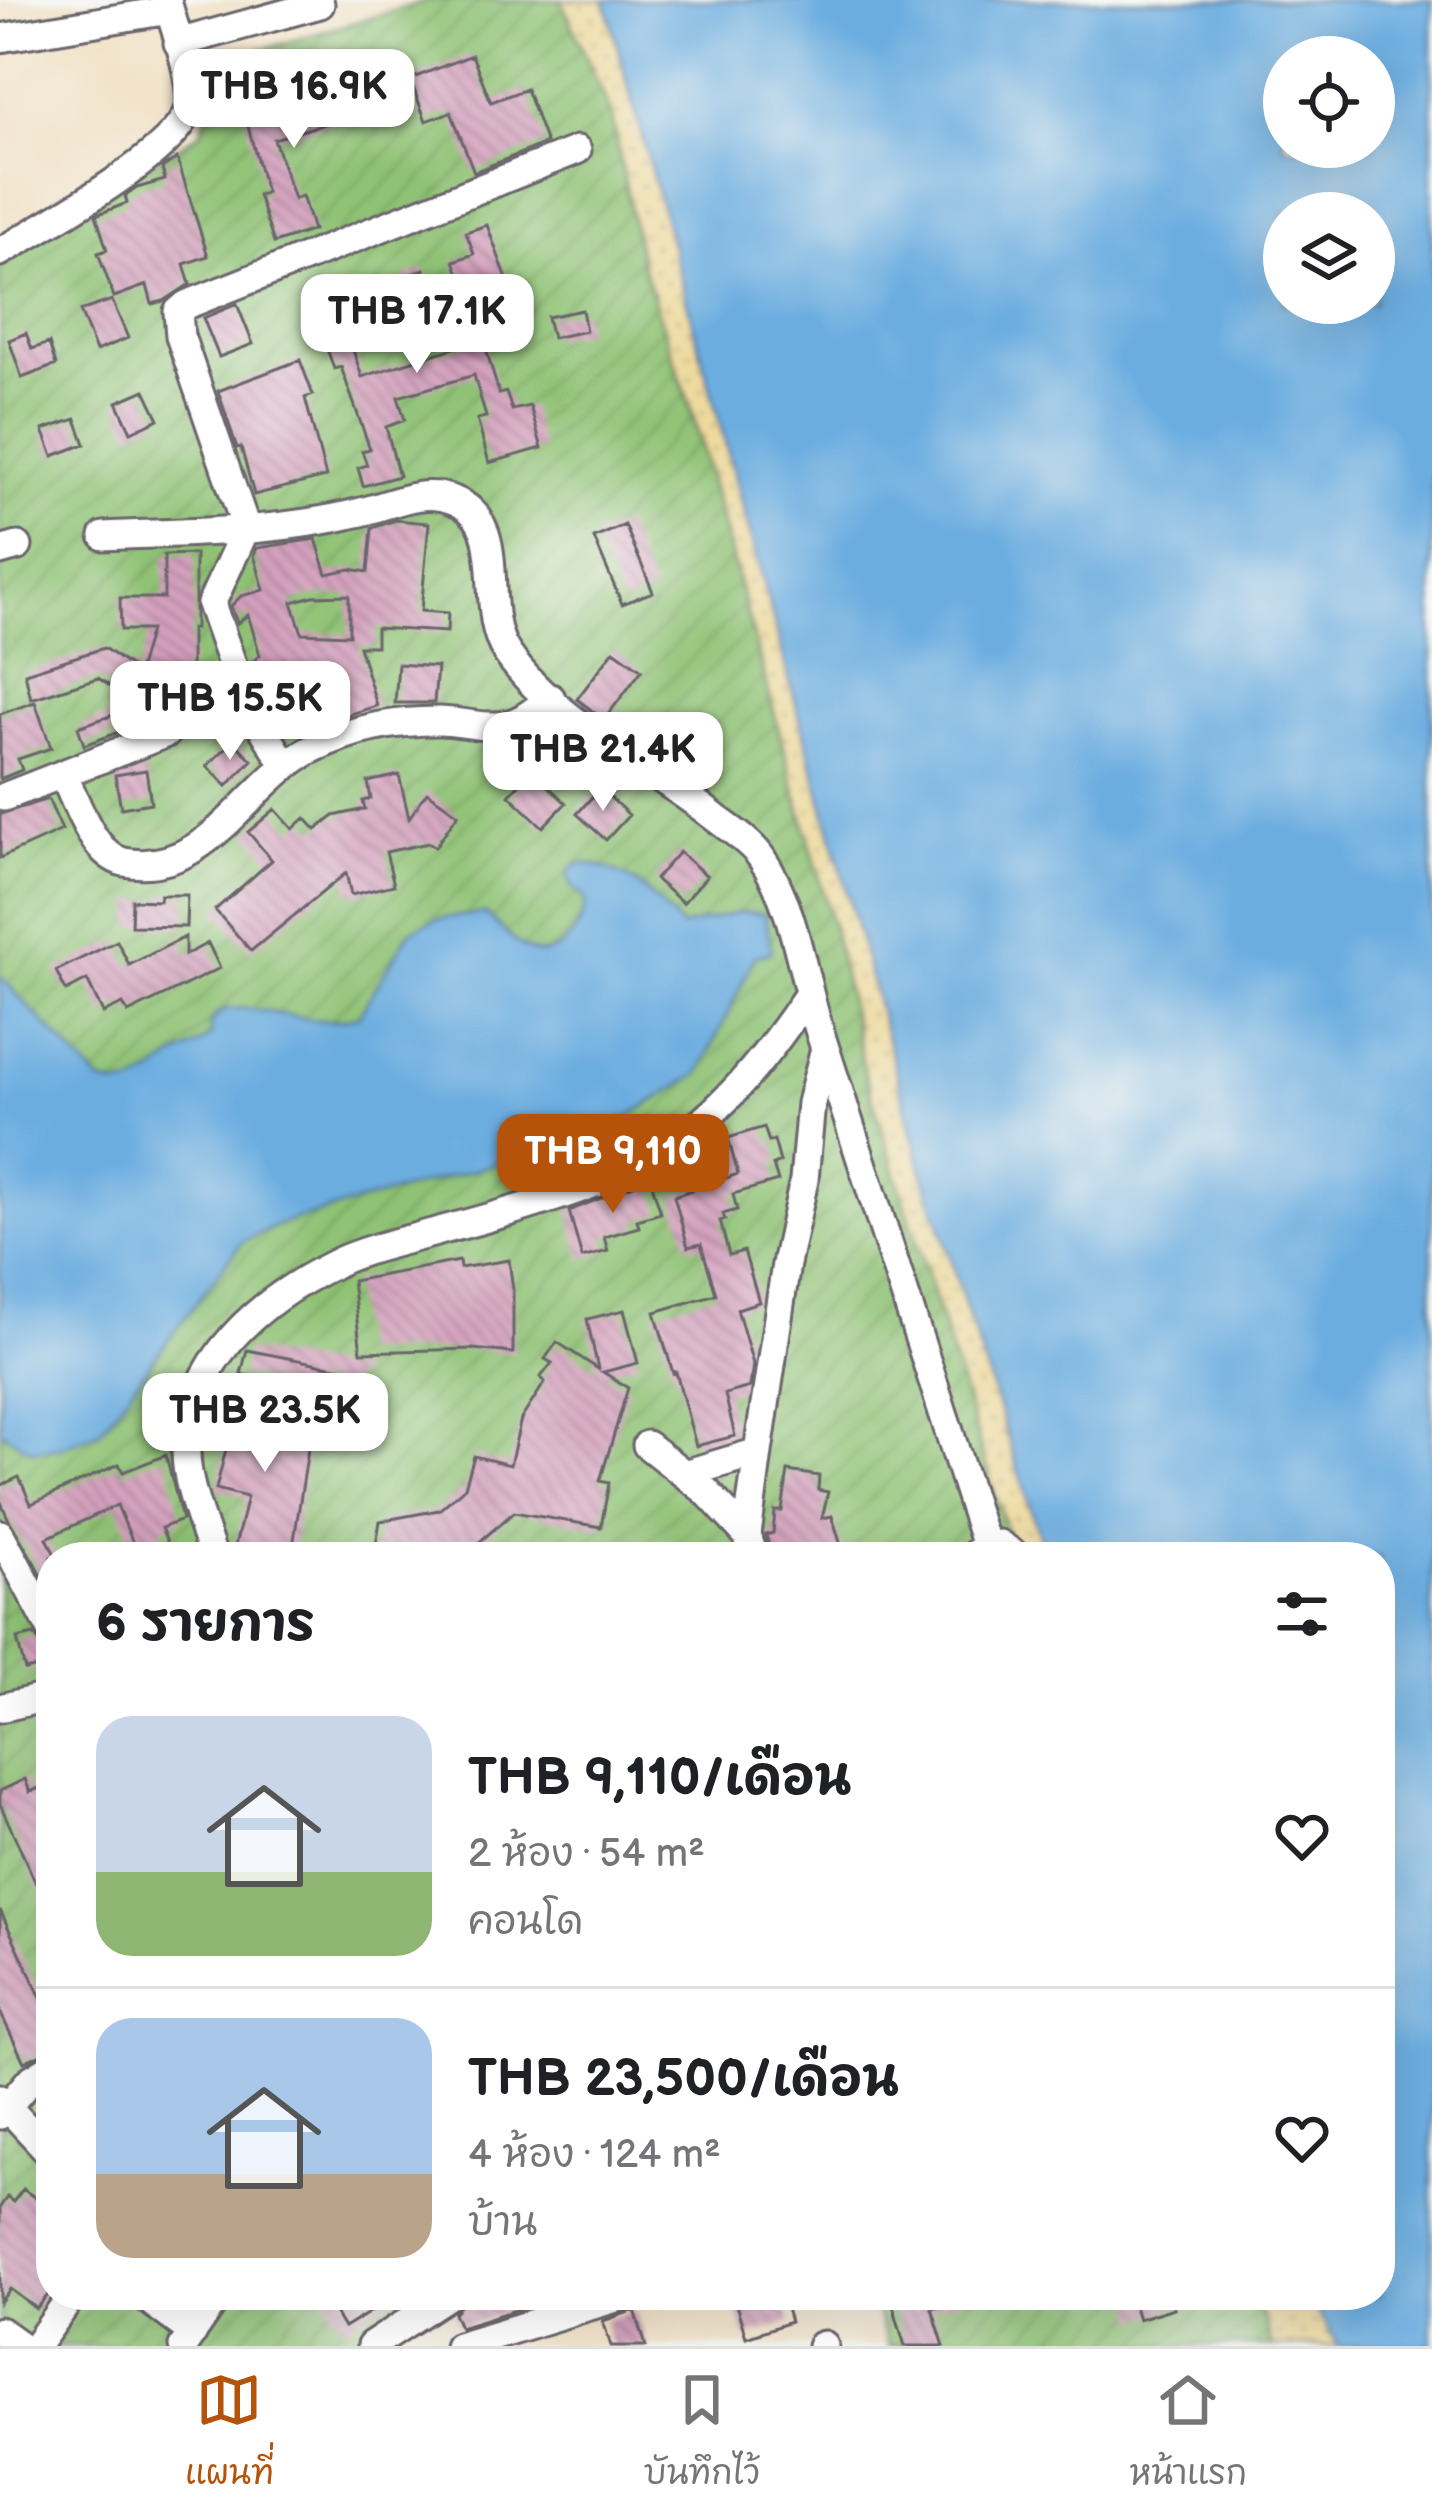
<!DOCTYPE html>
<html lang="th">
<head>
<meta charset="utf-8">
<style>
	:root { --surface:#fff; --page:#f2f2f2; --text:#202124; --muted:#757577; --line:#e0e0e0; --accent:#b45309 }
	body { margin:0; font-family:"Balsamiq Sans","Playpen Sans Thai",sans-serif; background:var(--page); color:var(--text); height:100vh; display:flex; flex-direction:column; font-size:45px; white-space:nowrap }
	* { box-sizing:border-box; margin:0 }
	p { font-size:39px; color:var(--muted) }
	.icon { flex:none; width:66px; height:66px; fill:none; stroke:currentColor; stroke-width:2; stroke-linecap:round; stroke-linejoin:round }
	.map { position:relative; flex:1; overflow:hidden }
	.drawer { position:absolute; left:36px; top:1542px; width:1359px; height:768px; display:flex; flex-direction:column; background:var(--surface); border-radius:48px; box-shadow:0 12px 48px #0002 }
	.drawer>* { flex:none }
	.fabs { position:absolute; left:1263px; top:36px; display:grid; gap:24px }
	.fabs a { display:grid; place-items:center; width:132px; height:132px; border-radius:50%; background:var(--surface); box-shadow:0 12px 48px #0002; font-size:60px }
	.price { position:absolute; translate:-50% -102px; padding:0 27px; border-radius:24px; background:#fff; color:#222; font-size:39px; line-height:78px; filter:drop-shadow(0 3px 6px #0008) }
	.price::after { content:''; position:absolute; left:50%; top:72px; width:36px; height:27px; margin-left:-18px; background:inherit; clip-path:polygon(0 0,100% 0,50% 100%) }
	.price.on { background:var(--accent); color:#fff }
	ul { padding:0; list-style:none }
	li { display:flex; align-items:center; gap:36px; height:300px; padding:0 60px }
	li+li { border-top:3px solid var(--line) }
	li span { display:grid; place-items:center; flex:none; width:336px; height:240px; border-radius:36px; color:#555 }
	li>.icon { margin-inline-start:auto }
	span .icon { width:144px; height:144px; fill:#fffc; stroke-width:1 }
	li b { font-size:51px }
	h2 { display:flex; justify-content:space-between; align-items:center; height:144px; padding:0 60px; font-size:51px }
	.tab-bar { display:flex; justify-content:space-around; align-items:center; height:168px; border-top:3px solid var(--line); background:var(--surface); font-size:33px; color:var(--muted) }
	.tab-bar a { display:grid; justify-items:center; gap:6px }
	.tab-bar .on { color:var(--accent) }
	.map>svg:first-child { display:block }
	.sand { fill:url(#sand-dots); stroke:#887e6c; stroke-width:3 }
	.garden { fill:url(#garden-furrows); stroke:#587258; stroke-width:3 }
	.water { fill:#6cade0; stroke:#47688e; stroke-width:3; fill-rule:evenodd }
	.building { fill:url(#building-back-hatch); fill-rule:evenodd }
	.lines { fill:none; stroke-linecap:round; stroke-linejoin:round }
	.minor-casing { stroke:#6b656c; stroke-width:33 }
	.minor { stroke:#fff; stroke-width:27 }
</style>
</head>
<body>
<div class="map">
<svg width="1432" height="2346" viewBox="0 0 1432 2346">
	<defs>
		<pattern id="sand-dots" width="8" height="8" patternUnits="userSpaceOnUse" patternTransform="scale(3)"><rect width="8" height="8" fill="#eeda9e"/><path d="M2 2h.1M6 6h.1" fill="none" stroke="#ccbb89" stroke-width="1.8" stroke-linecap="round"/></pattern>
		<pattern id="garden-furrows" width="10" height="10" patternUnits="userSpaceOnUse" patternTransform="scale(3)"><rect width="10" height="10" fill="#8fc274"/><path d="M-1 1l2-2M0 10L10 0M9 11l2-2" fill="none" stroke="#7ba665"/></pattern>
		<pattern id="building-back-hatch" width="6" height="6" patternUnits="userSpaceOnUse" patternTransform="scale(3)"><rect width="6" height="6" fill="#d4a0bd"/><path d="M-1 5l2 2M0 0l6 6M5-1l2 2" fill="none" stroke="#ac829b"/></pattern>
	</defs>
	<rect width="100%" height="100%" fill="#f6f6f2"/>
	<filter id="ink" filterUnits="userSpaceOnUse"><feTurbulence type="fractalNoise" baseFrequency=".00833" numOctaves="2"/><feDisplacementMap in="SourceGraphic" scale="24" xChannelSelector="R" yChannelSelector="G"/><feConvolveMatrix kernelMatrix="1 2 1 2 8 2 1 2 1" color-interpolation-filters="sRGB"/></filter>
	<filter id="wash" filterUnits="userSpaceOnUse"><feTurbulence type="fractalNoise" baseFrequency=".004" numOctaves="4" result="noise"/><feDisplacementMap in="SourceGraphic" scale="48" xChannelSelector="R" yChannelSelector="G"/><feGaussianBlur stdDeviation="2.7" result="paint"/><feColorMatrix in="noise" values="0 0 0 0 0 0 0 0 0 0 0 0 0 0 0 0 0 1.4 0 .05"/><feComposite in="paint" operator="in"/></filter>
	<g filter="url(#wash)">
		<rect width="100%" height="100%" fill="#f2e2c8"/>
		<path class="sand" d="M561,0H605L926,1183L1046,1557H1026L1008,1536L866,1078L831,920L691,408L640,259L611,113Z
			M1255,2295H1307L1339,2346H1272Z"/>
		<path class="garden" d="M431,0H561L611,113L640,259L690,408L831,920L866,1078L1008,1536L1026,1557H51V2295H429L347,2346H0V259L201,132L213,92L205,66Z
			M871,2295H1255L1272,2346H888Z"/>
		<path class="water" d="M605,0H1432V2346H1339L1307,2295H1380V1557H1046L926,1183ZM1284,57H1374V147H1284ZM1284,213H1374V303H1284Z
			M583,863C632,870 649,893 681,927L741,912L765,914L772,952L755,956L699,1074L596,1136L281,1224L242,1242L99,1432L62,1447L33,1451L0,1431V976L99,1081C130,1094 145,1079 170,1061C184,1050 200,1048 211,1034L210,1021L225,1009C269,1004 317,1032 359,1015L410,931L437,919L485,913C499,925 513,943 530,951C558,963 587,924 585,899L572,887L568,875L572,867Z"/>
		<g id="blocks">
			<path class="building" d="M472,55L491,102L526,89L546,143L474,172L451,112L426,121L410,79Z
				M359,82L368,111L274,139L294,199L302,196L313,230L274,243L258,195L266,193L245,115Z
				M177,158L208,256L184,264L190,284L164,301L152,304L147,285L114,297L98,253L107,250L96,215L127,203L125,196L137,188L165,180L162,168Z
				M487,225L508,282L468,297L454,261L474,254L466,232Z
				M424,269L438,307L350,341L362,377L467,344L466,337L487,332L491,348L486,349L499,394L506,392L512,410L530,406L542,448L489,463L477,419L486,417L474,375L398,397L405,420L386,427L399,476L363,486L358,468L367,465L362,451L370,449L341,367L334,369L316,317L337,309L335,304L405,281L403,277Z
				M112,300L128,338L96,351L80,311Z
				M237,304L253,344L219,357L203,318Z
				M582,310L586,331L552,338L547,317Z
				M26,333L32,349L49,343L56,365L22,378L9,340Z
				M300,360L313,395L305,398L326,477L254,495L241,447L237,448L218,391Z
				M145,390L159,419L131,432L117,402Z
				M76,419L85,444L53,456L43,430Z
				M396,520L429,523L421,611L448,613L447,632L376,628V646H359L377,706L290,732L275,682L260,690L251,663L260,655L248,615L237,623L231,606L241,596L264,590L254,555L257,548L316,539L327,574L350,569L368,572L372,528ZM349,595V635L302,633L292,602L313,596Z
				M625,525L653,592L622,604L594,538Z
				M195,554V629H191V668H182L184,686L156,691L162,716L84,745L78,727L140,706L98,678L31,699L25,673L104,648L138,672L150,630H121L120,598H164V555Z
				M614,650L642,670L604,720L577,699Z
				M398,664L437,667L434,703H395Z
				M35,702L51,748L18,759L22,770L0,779V714Z
				M233,741L252,760L227,786L207,766Z
				M146,770L151,803L121,808L115,775Z
				M532,771L566,803L543,827L509,795Z
				M399,775L409,818L427,792L458,814L435,847L428,843L386,852L394,885L351,895L346,873L251,951L215,910L272,860L248,832L275,809L293,829L305,818L316,830L334,816L365,809L363,801L371,799L368,782Z
				M600,788L629,815L606,840L577,814Z
				M48,799L62,830L0,858V814Z
				M679,852L707,876L683,903L655,879Z
				M160,895H187L186,927L131,926L132,900L159,901Z
				M185,937V955L208,943L220,968L128,1013L123,1004L103,1013L87,980L66,991L56,971L117,941L129,965Z
				M764,1127L769,1142L774,1140L780,1162L773,1165L778,1181L733,1194L737,1210L723,1214L725,1220L720,1221L729,1255L744,1251L759,1302L737,1309L753,1364L750,1387L725,1394L735,1436L696,1446L676,1372L673,1373L655,1312L716,1294L701,1244L688,1247L674,1196L738,1174L728,1138Z
				M650,1178L661,1213L637,1220L639,1227L604,1237L608,1251L582,1258L569,1211Z
				M509,1260L513,1290V1353L473,1349L361,1352L352,1281L459,1261L460,1268Z
				M624,1310L638,1363L603,1372L628,1388L600,1481L609,1483L601,1527L514,1512L462,1557H374L380,1521L439,1510L465,1487L474,1456L510,1465L521,1419L545,1382L541,1377L552,1363L545,1359L557,1342L598,1369L587,1319Z
				M247,1350L319,1364L362,1372L332,1396L317,1377L315,1394L241,1374Z
				M229,1402L313,1417L292,1553L267,1549L262,1557L233,1554L247,1497L216,1489L230,1433H223Z
				M166,1455L182,1520L161,1528L174,1557H139L117,1505L47,1538L56,1557H51V1591L8,1518L0,1500V1486L19,1477L31,1504L119,1464L123,1472Z
				M788,1471L819,1476L818,1490L828,1492L822,1518L832,1516L842,1549L835,1551L837,1557H772L766,1535L773,1533L775,1511H782Z
				M34,1635L41,1644L51,1647V1664L25,1670L17,1639Z
				M25,1779L30,1792L51,1783V1882L38,1888L0,1804V1791Z
				M0,1910L51,2019V2049L24,2062L0,2012Z
				M23,2189L46,2206L43,2211L51,2217V2291L37,2309L10,2289L0,2302V2207L7,2197L13,2202Z
				M324,2295H398L344,2328Z
				M476,2295L478,2300L492,2295H564L460,2327L454,2313L466,2298Z
				M733,2295H782L790,2322L746,2337Z
				M890,2295H960V2300L932,2308L944,2346H905Z
				M1130,2295H1169L1174,2308L1138,2319Z
				M635,2310L646,2346H611L603,2321Z"/>
		</g>
	</g>
	<g filter="url(#ink)">
		<use href="#blocks" fill-opacity="0" stroke="#6b656c" stroke-width="3"/>
		<g class="lines">
			<g class="minor-casing">
				<path id="minor" d="M0,38L169,10
					M178,43L320,4
					M0,252C42,227 177,154 189,108C196,84 173,26 167,0
					M104,536C187,532 276,533 357,513C390,506 419,487 453,500C513,522 476,607 507,653C557,725 646,762 713,816C728,828 749,840 761,857C796,908 802,977 821,1036C877,1206 931,1376 986,1546
					M0,551L18,546
					M284,763L244,698L211,604L246,528L180,336L178,312L186,305L577,150
					M63,774C76,800 92,855 124,862C210,878 248,779 314,748C355,728 394,721 439,721C462,721 489,731 512,723C526,719 539,707 551,698
					M4,797L167,733
					M647,1445L706,1491L747,1535
					M684,1474L758,1452
					M0,1534L51,1629
					M975,1554L983,1547L999,1544L1018,1557
					M213,1557C203,1524 186,1486 186,1451C188,1359 260,1300 338,1262C370,1247 409,1240 443,1230C501,1215 562,1197 618,1174C703,1139 758,1069 808,995
					M754,1557L747,1535L758,1452L786,1264L804,1180L811,1103L825,1048
					M0,1708L51,1696
					M0,2099L51,2154
					M0,2115L30,2080L51,2067
					M142,2295L193,2333
					M0,2331L21,2346
					M36,2346L73,2295
					M183,2346L219,2295
					M371,2346L449,2295
					M458,2346L626,2295
					M821,2346L824,2345"/>
			</g>
			<use href="#minor" class="minor"/>
		</g>
	</g>
</svg>
<div class="fabs">
<a><svg class="icon" aria-label="locate" viewBox="0 0 24 24"><circle cx="12" cy="12" r="6"/><path d="M12 2v4M12 18v4M2 12h4M18 12h4"/></svg></a>
<a><svg class="icon" aria-label="layers" viewBox="0 0 24 24"><path d="M12 4l9 5-9 5-9-5zM3 14l9 5 9-5"/></svg></a>
</div>
<b class="price" style="left:294px;top:151px">THB 16.9K</b>
<b class="price" style="left:417px;top:376px">THB 17.1K</b>
<b class="price" style="left:230px;top:763px">THB 15.5K</b>
<b class="price" style="left:603px;top:814px">THB 21.4K</b>
<b class="price on" style="left:613px;top:1216px">THB 9,110</b>
<b class="price" style="left:265px;top:1475px">THB 23.5K</b>
<section class="drawer">
<h2>6 รายการ<svg class="icon" aria-label="filters" viewBox="0 0 24 24"><path d="M4 7h16M4 17h16"/><circle cx="9" cy="7" r="2"/><circle cx="15" cy="17" r="2"/></svg></h2>
<ul>
<li><span style="background:linear-gradient(#c9d6e8 65%,#8fb573 0)"><svg class="icon" aria-label="home" viewBox="0 0 24 24"><path d="M3 11l9-7 9 7M6 9v11h12V9"/></svg></span><div><b>THB 9,110/เดือน</b><p>2 ห้อง · 54 m²</p><p>คอนโด</p></div><svg class="icon" aria-label="heart" viewBox="0 0 24 24"><path d="M12 20l-8-8c-3-5 5-10 8-4 3-6 11-1 8 4z"/></svg></li>
<li><span style="background:linear-gradient(#a9c7e8 65%,#b9a48a 0)"><svg class="icon" aria-label="home" viewBox="0 0 24 24"><path d="M3 11l9-7 9 7M6 9v11h12V9"/></svg></span><div><b>THB 23,500/เดือน</b><p>4 ห้อง · 124 m²</p><p>บ้าน</p></div><svg class="icon" aria-label="heart" viewBox="0 0 24 24"><path d="M12 20l-8-8c-3-5 5-10 8-4 3-6 11-1 8 4z"/></svg></li>
</ul>
</section>
</div>
<nav class="tab-bar">
<a class="on"><svg class="icon" aria-label="map" viewBox="0 0 24 24"><path d="M3 6l6-2 6 2 6-2v14l-6 2-6-2-6 2zM9 4v14M15 6v14"/></svg>แผนที่</a>
<a><svg class="icon" aria-label="saved" viewBox="0 0 24 24"><path d="M7 4h10v16l-5-4-5 4z"/></svg>บันทึกไว้</a>
<a><svg class="icon" aria-label="home" viewBox="0 0 24 24"><path d="M3 11l9-7 9 7M6 9v11h12V9"/></svg>หน้าแรก</a>
</nav>
</body>
</html>
